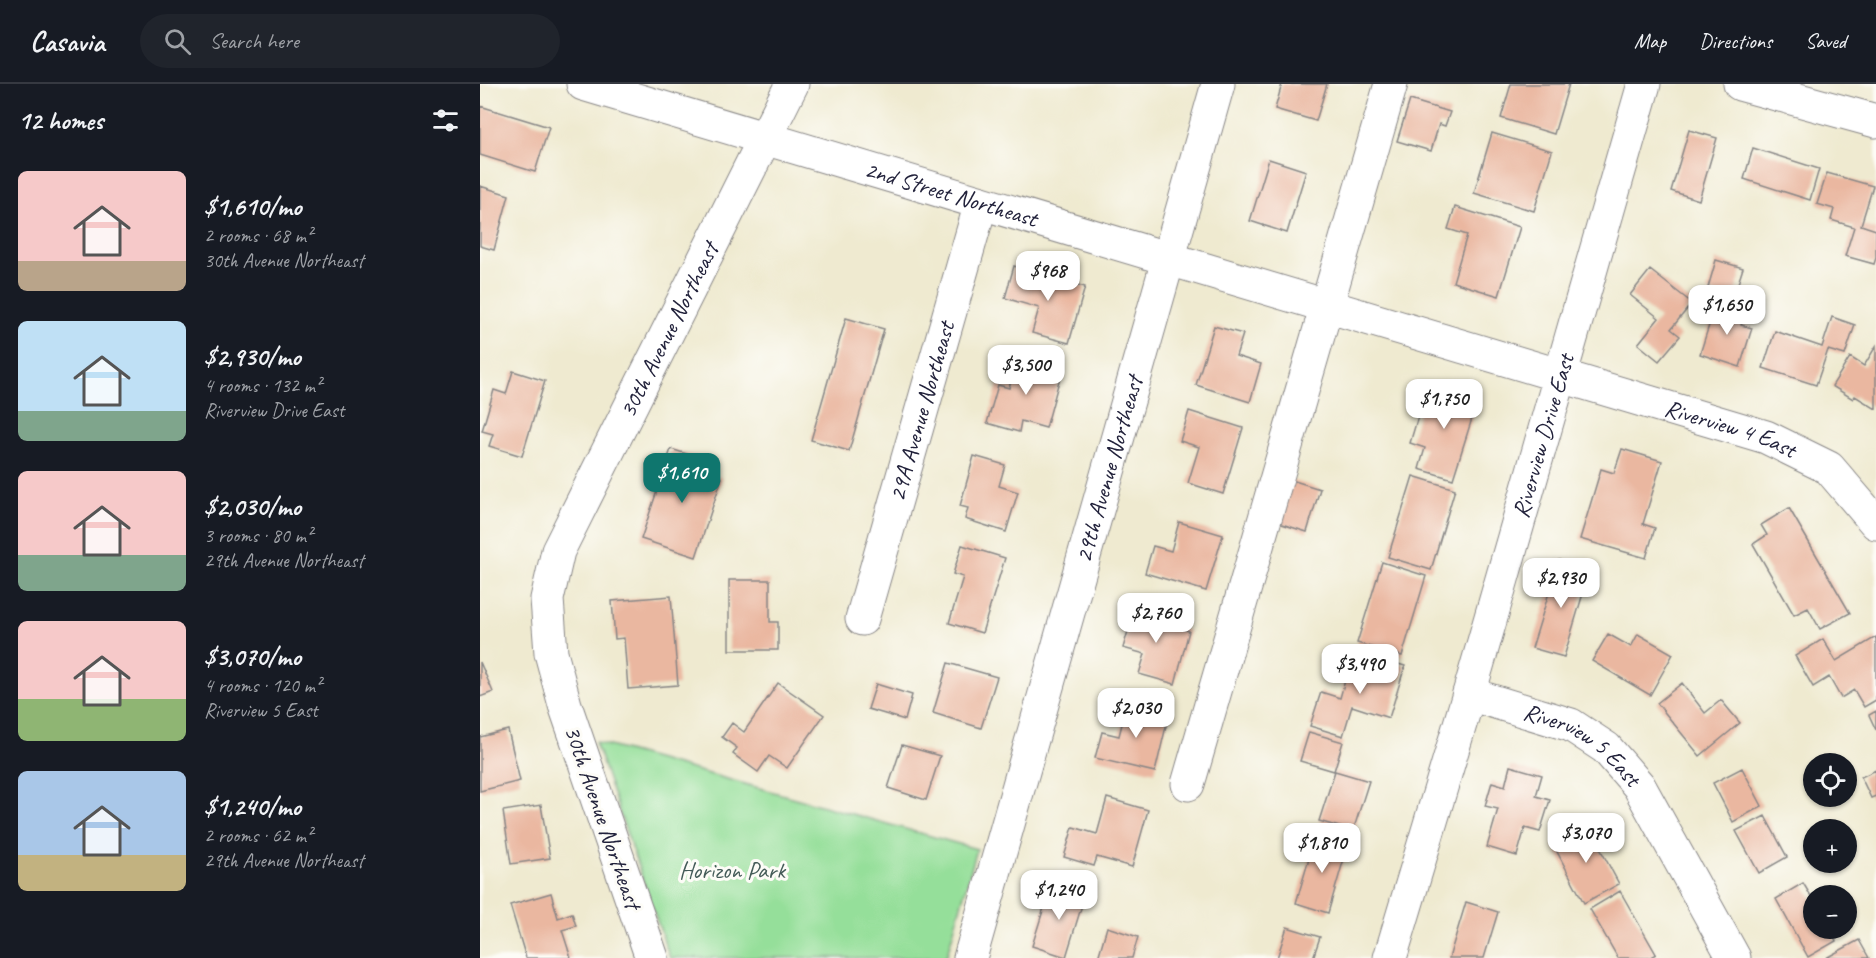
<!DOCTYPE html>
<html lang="en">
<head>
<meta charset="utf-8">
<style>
	:root { --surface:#171b24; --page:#20242c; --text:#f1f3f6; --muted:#9ea1a6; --line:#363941; --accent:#0f766e }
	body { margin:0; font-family:Caveat,sans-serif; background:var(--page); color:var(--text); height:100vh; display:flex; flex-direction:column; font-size:22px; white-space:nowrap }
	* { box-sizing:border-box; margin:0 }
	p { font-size:20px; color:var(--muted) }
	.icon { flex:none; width:33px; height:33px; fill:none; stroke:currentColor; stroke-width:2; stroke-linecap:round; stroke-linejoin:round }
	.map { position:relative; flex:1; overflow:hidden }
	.panel { display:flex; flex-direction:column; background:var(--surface); width:480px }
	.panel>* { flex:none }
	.controls { position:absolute; left:1323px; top:669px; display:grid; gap:12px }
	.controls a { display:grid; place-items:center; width:54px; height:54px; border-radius:50%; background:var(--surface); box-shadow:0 2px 4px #0004; font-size:30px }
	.price { position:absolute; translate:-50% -51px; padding:0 14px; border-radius:12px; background:#fff; color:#222; font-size:20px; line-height:39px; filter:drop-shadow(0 2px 3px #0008) }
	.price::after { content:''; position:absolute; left:50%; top:36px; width:18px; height:14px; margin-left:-9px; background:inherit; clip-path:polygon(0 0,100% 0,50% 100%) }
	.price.active { background:var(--accent); color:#fff }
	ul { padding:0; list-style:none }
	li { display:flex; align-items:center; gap:18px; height:150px; padding:0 18px }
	li span { display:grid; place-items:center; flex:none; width:168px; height:120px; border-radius:9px; color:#555 }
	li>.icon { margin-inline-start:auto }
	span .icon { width:72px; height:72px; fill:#fffc; stroke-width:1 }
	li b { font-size:26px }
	h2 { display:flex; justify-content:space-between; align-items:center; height:72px; padding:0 18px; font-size:26px }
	header { display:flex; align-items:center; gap:36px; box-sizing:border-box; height:84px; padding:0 30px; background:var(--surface); border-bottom:2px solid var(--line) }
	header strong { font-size:28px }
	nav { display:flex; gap:33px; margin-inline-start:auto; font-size:21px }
	.search { width:420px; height:54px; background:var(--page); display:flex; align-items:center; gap:15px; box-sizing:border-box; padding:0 21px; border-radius:33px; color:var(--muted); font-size:22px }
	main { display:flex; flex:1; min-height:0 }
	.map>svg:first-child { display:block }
	.green { fill:#95df9a; stroke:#5c806a; stroke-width:1.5 }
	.building { fill:#eab7a0 }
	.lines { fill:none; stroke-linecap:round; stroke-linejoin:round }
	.minor-casing { stroke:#888686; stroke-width:35 }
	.minor { stroke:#fff; stroke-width:33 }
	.labels { text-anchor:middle; stroke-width:6; stroke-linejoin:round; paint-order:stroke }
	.street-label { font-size:24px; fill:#22223b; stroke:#fdfcf7 }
	.park-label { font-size:24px; fill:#445b58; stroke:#fdfcf7 }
</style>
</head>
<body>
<header>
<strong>Casavia</strong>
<div class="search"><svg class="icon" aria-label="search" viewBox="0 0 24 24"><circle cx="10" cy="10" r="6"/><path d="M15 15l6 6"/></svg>Search here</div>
<nav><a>Map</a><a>Directions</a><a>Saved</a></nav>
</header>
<main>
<section class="panel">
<h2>12 homes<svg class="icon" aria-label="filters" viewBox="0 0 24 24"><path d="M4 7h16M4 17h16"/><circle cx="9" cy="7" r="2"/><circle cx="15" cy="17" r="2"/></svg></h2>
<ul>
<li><span style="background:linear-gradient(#f6c9c9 75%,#b9a48a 0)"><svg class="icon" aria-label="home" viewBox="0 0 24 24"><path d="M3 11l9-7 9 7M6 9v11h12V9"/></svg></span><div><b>$1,610/mo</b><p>2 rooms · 68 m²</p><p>30th Avenue Northeast</p></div></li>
<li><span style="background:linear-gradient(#bfe0f5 75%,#7fa58c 0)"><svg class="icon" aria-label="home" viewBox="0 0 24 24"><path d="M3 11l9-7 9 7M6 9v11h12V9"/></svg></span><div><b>$2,930/mo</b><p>4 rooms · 132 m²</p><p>Riverview Drive East</p></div></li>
<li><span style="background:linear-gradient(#f6c9c9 70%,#7fa58c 0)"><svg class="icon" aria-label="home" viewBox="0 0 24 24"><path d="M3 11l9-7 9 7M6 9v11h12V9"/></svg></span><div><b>$2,030/mo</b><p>3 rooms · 80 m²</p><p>29th Avenue Northeast</p></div></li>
<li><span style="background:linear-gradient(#f6c9c9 65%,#8fb573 0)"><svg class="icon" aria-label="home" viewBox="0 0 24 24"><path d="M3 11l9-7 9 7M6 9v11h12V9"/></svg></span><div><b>$3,070/mo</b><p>4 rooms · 120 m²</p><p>Riverview 5 East</p></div></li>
<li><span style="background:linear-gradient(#a9c7e8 70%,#c2b280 0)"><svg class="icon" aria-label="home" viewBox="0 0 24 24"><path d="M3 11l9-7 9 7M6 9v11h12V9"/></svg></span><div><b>$1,240/mo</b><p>2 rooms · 62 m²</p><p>29th Avenue Northeast</p></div></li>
</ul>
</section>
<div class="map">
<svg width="1396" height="874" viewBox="0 0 1396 874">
	<rect width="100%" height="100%" fill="#fdfcf7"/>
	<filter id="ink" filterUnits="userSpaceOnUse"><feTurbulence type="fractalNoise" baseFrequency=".0167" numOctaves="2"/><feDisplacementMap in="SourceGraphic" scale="12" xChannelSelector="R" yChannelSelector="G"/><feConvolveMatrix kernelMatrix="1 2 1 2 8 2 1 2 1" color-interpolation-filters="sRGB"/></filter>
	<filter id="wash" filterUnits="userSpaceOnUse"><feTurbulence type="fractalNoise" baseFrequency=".008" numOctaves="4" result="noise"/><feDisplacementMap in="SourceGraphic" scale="24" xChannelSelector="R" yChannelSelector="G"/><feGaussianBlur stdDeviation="1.35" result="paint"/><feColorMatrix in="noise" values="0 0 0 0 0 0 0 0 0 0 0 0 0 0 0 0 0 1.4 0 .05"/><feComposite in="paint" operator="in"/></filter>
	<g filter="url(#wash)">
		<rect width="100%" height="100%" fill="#efead0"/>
		<path class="green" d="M115,658L497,765L466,874H190Z"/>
		<g id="blocks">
			<path class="building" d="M802,0H847L836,37L795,25Z
				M1031,0H1089L1074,50L1021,34Z
				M930,16L970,28L965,42L959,40L951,67L917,57Z
				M0,22L69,43L55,88L0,71Z
				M1209,46L1237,54L1219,116L1191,107Z
				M1012,49L1072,67L1054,127L994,109Z
				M1273,64L1339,85L1330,116L1264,95Z
				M789,75L826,87L807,149L770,137Z
				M1347,89L1393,102L1381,141L1396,146V174L1394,180L1365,172L1374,143L1351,136L1354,125L1337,120Z
				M0,102L29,111L14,166L0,162Z
				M975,123L1040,143L1019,212L973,198L987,151L968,145Z
				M1236,176L1263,184L1253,215L1227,207Z
				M534,182L605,203L589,259L552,249L559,224L525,214Z
				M1170,186L1212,219L1191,245L1200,252L1179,277L1158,260L1179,234L1150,211Z
				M1236,219L1265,228L1261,241L1272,244L1260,283L1220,270Z
				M1352,233L1375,241L1365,271L1348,266L1336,301L1283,284L1295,247L1342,263Z
				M366,234L404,245L369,367L331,356Z
				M734,242L763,250L756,272L781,280L770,318L716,301Z
				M1396,262V325L1375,312L1373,315L1352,302L1370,273L1384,282Z
				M537,273L582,286L566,344L541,337L539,348L507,339L518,301L529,304Z
				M33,287L65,297L42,372L9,362L13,350L2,347L14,306L26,310Z
				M963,301L999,312L973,395L939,385L945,364L930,359L945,309L959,314Z
				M709,327L763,344L743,410L708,399L719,363L700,357Z
				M191,365L229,377L225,389L242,394L216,473L161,455Z
				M1142,365L1182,377L1163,440L1175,444L1166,474L1100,455L1121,385L1134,389Z
				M494,372L525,381L519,402L538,408L526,448L485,435L488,424L480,422Z
				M933,392L975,405L951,486L908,473Z
				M802,393L840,405L827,448L789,436Z
				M1309,424L1370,529L1340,545L1328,524L1314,531L1273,460L1287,451L1281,441Z
				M699,438L743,451L726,507L665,489L673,462L691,467Z
				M482,461L525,474L502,549L469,539L483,493L473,490Z
				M1079,476L1110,486L1084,573L1052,564Z
				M902,478L946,492L922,572L877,559Z
				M249,496H290V538H298V566H249Z
				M191,512L198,601L148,605L144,554L135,555L132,517Z
				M656,520L687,528L683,540L709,547L695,600L659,590L665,570L643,564Z
				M1128,550L1151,563L1158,550L1193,570L1170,611L1112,577Z
				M1396,553V616L1384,623L1374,606L1361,614L1349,593L1333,603L1315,572L1343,555L1356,577Z
				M885,570L925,582L909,634L872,622L863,652L830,642L841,608L860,614L866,593L877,596Z
				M0,578L13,608L0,613Z
				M468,579L517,593L501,644L453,629Z
				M298,599L344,631L307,684L289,672L278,688L253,670L257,664L242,653L252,639L264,648Z
				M1202,599L1225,629L1241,616L1260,639L1220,672L1177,619Z
				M396,600L432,611L425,636L388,625Z
				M647,620L689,630L675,688L615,674L622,648L639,652Z
				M1396,627V646L1389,631Z
				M28,646L40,697L0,707V653Z
				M829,648L863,658L854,687L820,677Z
				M422,661L460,672L446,716L408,704Z
				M1030,682L1062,691L1056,712L1070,716L1060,748L1045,744L1037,772L1007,763L1018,725L1005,722L1012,698L1025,702Z
				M1262,684L1282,722L1253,738L1233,699Z
				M1396,686V712L1391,714L1381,693Z
				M855,687L889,697L873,747L839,737Z
				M627,714L668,726L652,783L617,773L614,782L584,773L593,743L617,750Z
				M61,721L70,774L31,780L23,727Z
				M1285,732L1307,773L1279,789L1256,747Z
				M1108,742L1139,800L1104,819L1073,760Z
				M836,751L868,761L848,829L816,819Z
				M1323,799L1334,817V844H1349L1356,857L1328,873L1296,815Z
				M571,801L605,811L586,873L552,862Z
				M1140,807L1176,870L1169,874H1138L1110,825Z
				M71,809L78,834L92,829L96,842L82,846L91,874H46L30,821Z
				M986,818L1018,828L1004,874H969Z
				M627,843L658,853L652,874H618Z
				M807,843L840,853L833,874H797Z
				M1379,856L1389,874H1346Z"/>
		</g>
	</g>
	<g filter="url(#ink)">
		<use href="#blocks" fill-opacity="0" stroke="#888686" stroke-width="1.5"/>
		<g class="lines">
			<g class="minor-casing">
				<g id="minor">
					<path id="s1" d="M103,0L1286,353L1349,384L1396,439"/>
					<path d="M1260,0L1396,37"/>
					<path id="s2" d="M382,535L501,119"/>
					<path id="s3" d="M989,610L1091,641L1126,664L1159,702L1254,874"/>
					<path d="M708,700L911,0"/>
					<path id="s4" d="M172,874L85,621L71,569L67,515L78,467L312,0"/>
					<path id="s5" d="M490,874L738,0"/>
					<path id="s6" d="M910,874L989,610L1164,0"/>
				</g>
			</g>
			<use href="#minor" class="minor"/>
		</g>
	</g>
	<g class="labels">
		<g class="street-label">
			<text dy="8" stroke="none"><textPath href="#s1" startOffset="384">2nd Street Northeast</textPath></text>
			<text dy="8" stroke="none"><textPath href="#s4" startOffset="672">30th Avenue Northeast</textPath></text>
			<text dy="8" stroke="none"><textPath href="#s2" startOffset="216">29A Avenue Northeast</textPath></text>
			<text dy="8" stroke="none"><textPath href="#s1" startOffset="1198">Riverview 4 East</textPath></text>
			<text dy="8" stroke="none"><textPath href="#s6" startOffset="544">Riverview Drive East</textPath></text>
			<text dy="8" stroke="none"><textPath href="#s5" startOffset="508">29th Avenue Northeast</textPath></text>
			<text dy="8" stroke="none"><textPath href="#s3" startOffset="126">Riverview 5 East</textPath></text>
			<text transform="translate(123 733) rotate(71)" y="8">30th Avenue Northeast</text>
		</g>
		<g class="park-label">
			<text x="252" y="794">Horizon Park</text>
		</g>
	</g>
</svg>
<div class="controls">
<a><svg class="icon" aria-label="locate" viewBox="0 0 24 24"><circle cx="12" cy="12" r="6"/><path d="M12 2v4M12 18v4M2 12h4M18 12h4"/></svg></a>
<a>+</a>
<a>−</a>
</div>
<b class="price" style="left:568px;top:218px">$968</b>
<b class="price" style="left:1247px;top:252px">$1,650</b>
<b class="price" style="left:546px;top:312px">$3,500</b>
<b class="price" style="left:964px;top:346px">$1,750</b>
<b class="price active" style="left:202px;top:420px">$1,610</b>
<b class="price" style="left:1081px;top:525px">$2,930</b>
<b class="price" style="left:676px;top:560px">$2,760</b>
<b class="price" style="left:880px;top:611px">$3,490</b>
<b class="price" style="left:656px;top:655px">$2,030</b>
<b class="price" style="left:1106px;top:780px">$3,070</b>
<b class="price" style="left:842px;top:790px">$1,810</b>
<b class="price" style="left:579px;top:837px">$1,240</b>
</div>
</main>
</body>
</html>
